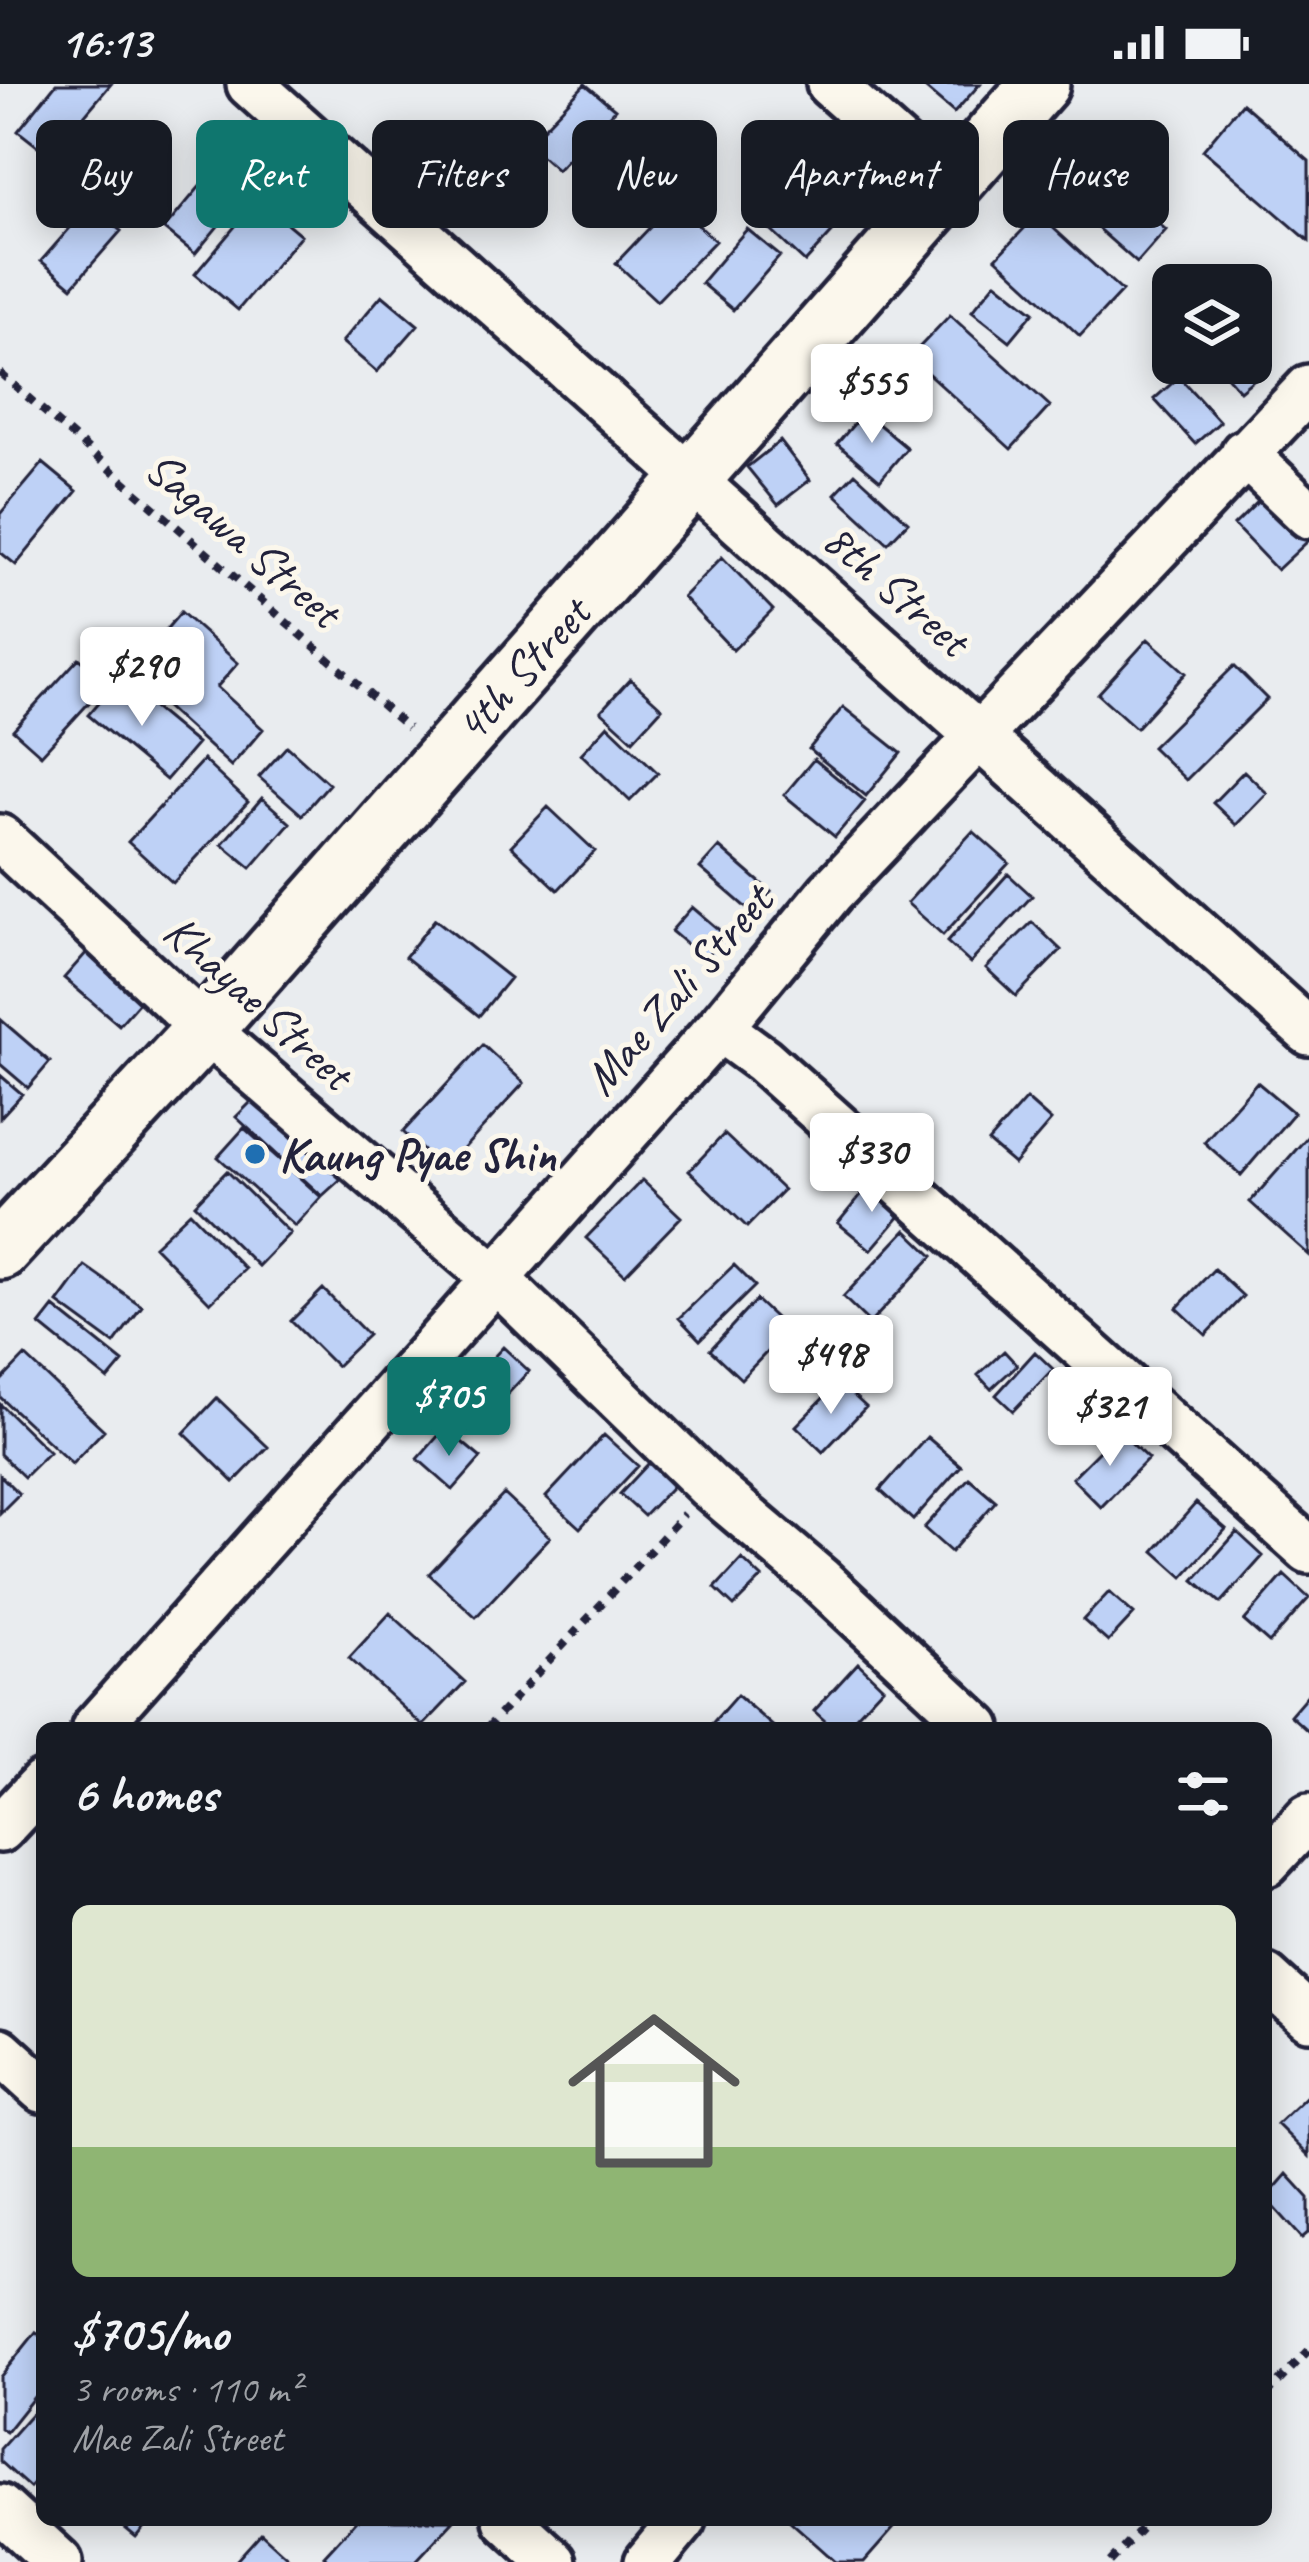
<!DOCTYPE html>
<html lang="en">
<head>
<meta charset="utf-8">
<style>
	:root { --surface:#171b24; --page:#242831; --text:#f1f3f6; --muted:#9ea1a6; --accent:#0f766e }
	body { margin:0; font-family:Caveat,sans-serif; background:var(--page); color:var(--text); height:100vh; display:flex; flex-direction:column; font-size:45px; white-space:nowrap }
	* { box-sizing:border-box; margin:0 }
	p { font-size:39px; color:var(--muted) }
	.icon { flex:none; width:66px; height:66px; fill:none; stroke:currentColor; stroke-width:2; stroke-linecap:round; stroke-linejoin:round }
	.map { position:relative; flex:1; overflow:hidden }
	.drawer { position:absolute; left:36px; top:1638px; width:1236px; height:804px; display:flex; flex-direction:column; background:var(--surface); border-radius:18px; box-shadow:0 6px 30px #0003 }
	.drawer>* { flex:none }
	.hud { position:absolute; left:36px; top:36px; width:1239px; height:108px; display:flex; gap:24px }
	.tools { position:absolute; left:1152px; top:180px; display:grid; gap:24px }
	.tools a { display:grid; place-items:center; width:120px; height:120px; border-radius:18px; background:var(--surface); box-shadow:0 6px 30px #0003; font-size:60px }
	.price { position:absolute; translate:-50% -102px; padding:0 27px; border-radius:12px; background:#fff; color:#222; font-size:39px; line-height:78px; filter:drop-shadow(0 3px 6px #0008) }
	.price::after { content:''; position:absolute; left:50%; top:72px; width:36px; height:27px; margin-left:-18px; background:inherit; clip-path:polygon(0 0,100% 0,50% 100%) }
	.price.active { background:var(--accent); color:#fff }
	ul { padding:0; list-style:none }
	li { display:grid; align-content:center; gap:24px; height:636px; padding:0 36px }
	li span { display:grid; place-items:center; height:372px; border-radius:18px; color:#555 }
	li>.icon { margin-inline-start:auto }
	span .icon { width:216px; height:216px; fill:#fffc; stroke-width:1 }
	li b { font-size:51px }
	h2 { display:flex; justify-content:space-between; align-items:center; height:144px; padding:0 36px; font-size:51px }
	.chip { padding:0 42px; border-radius:18px; background:var(--surface); box-shadow:0 6px 30px #0003; font-size:42px; line-height:108px }
	.chip.active { background:var(--accent); color:#fff }
	.status { display:flex; justify-content:space-between; align-items:center; height:84px; padding:0 60px; background:var(--surface); direction:ltr }
	.status svg { height:33px; fill:currentColor }
	.map>svg:first-child { display:block }
	.building { fill:#bed1f6; stroke:#22223b; stroke-width:3 }
	.lines { fill:none; stroke-linecap:round; stroke-linejoin:round }
	.minor-casing { stroke:#22223b; stroke-width:54 }
	.tertiary-casing { stroke:#22223b; stroke-width:66 }
	.path { stroke:#22223b; stroke-width:8; stroke-dasharray:9 9; stroke-linecap:butt }
	.minor { stroke:#fbf7ec; stroke-width:45 }
	.tertiary { stroke:#fbf7ec; stroke-width:57 }
	.poi-dot { fill:#1f6fb2; stroke:#fbf7ec; stroke-width:4.5 }
	.labels { text-anchor:middle; stroke-width:10; stroke-linejoin:round; paint-order:stroke }
	.street-label { font-size:48px; fill:#22223b; stroke:#fbf7ec }
	.poi-label { font-size:48px; font-weight:bold; fill:#22223b; stroke:#fbf7ec; text-anchor:start }
</style>
</head>
<body>
<div class="status"><b>16:13</b><svg viewBox="0 0 49 12"><path d="M0 12V9h3v3zM5 12V6h3v6zM10 12V3h3v9zM15 12V0h3v12zM26 1h20v11H26zM47 4h2v5h-2z"/></svg></div>
<div class="map">
<svg width="1309" height="2478" viewBox="0 0 1309 2478">
	<rect width="100%" height="100%" fill="#e9ecef"/>
	<filter id="ink" filterUnits="userSpaceOnUse"><feTurbulence type="fractalNoise" baseFrequency=".00833" numOctaves="2"/><feDisplacementMap in="SourceGraphic" scale="24" xChannelSelector="R" yChannelSelector="G"/><feConvolveMatrix kernelMatrix="1 2 1 2 8 2 1 2 1" color-interpolation-filters="sRGB"/></filter>
	<g filter="url(#ink)">
		<path class="building" d="M56,0H111L50,72L18,47Z
			M585,0L615,25L557,86L528,60Z
			M920,0H980L954,29Z
			M1242,19L1309,77V157L1203,66Z
			M217,82L247,107L195,170L164,145Z
			M781,92L837,143L805,178L749,126Z
			M1107,95L1166,146L1137,179L1078,127Z
			M258,115L301,151L238,226L195,190Z
			M674,118L715,157L657,217L616,179Z
			M90,121L121,147L72,203L41,177Z
			M1038,130L1122,207L1080,252L996,174Z
			M747,145L780,172L733,226L701,199Z
			M996,198L1034,228L1010,257L972,227Z
			M382,211L418,241L377,288L342,258Z
			M950,231L1050,322L1011,365L910,273Z
			M1251,262L1269,283L1240,307L1215,279H1251Z
			M1179,293L1220,338L1195,360L1154,315Z
			M864,328L907,364L880,396L837,360Z
			M780,357L810,396L778,421L747,383Z
			M43,379L77,407L16,481L0,468V430Z
			M855,389L908,438L888,459L835,410Z
			M1271,405L1309,445V456L1277,486L1234,441Z
			M722,473L773,526L733,566L683,513Z
			M181,528L238,579L217,603L263,645L231,682L129,589Z
			M1148,555L1186,589L1136,644L1098,610Z
			M79,574L107,599L41,671L13,646Z
			M1234,582L1267,615L1186,696L1152,663Z
			M119,595L197,660L166,696L88,631Z
			M630,595L662,624L633,656L601,627Z
			M843,623L901,669L866,712L809,665Z
			M608,641L658,689L630,717L581,670Z
			M287,662L329,700L302,731L259,693Z
			M814,675L865,717L835,753L784,711Z
			M203,676L248,718L173,799L128,758Z
			M1244,687L1267,709L1236,741L1213,719Z
			M262,714L290,739L251,784L222,760Z
			M548,723L595,767L558,806L511,762Z
			M973,747L1009,779L943,851L907,819Z
			M719,763L771,808L752,829L700,784Z
			M1008,790L1032,812L970,879L947,858Z
			M692,823L725,851L704,875L671,847Z
			M435,835L510,894L479,932L405,873Z
			M1032,838L1061,866L1016,912L986,884Z
			M87,868L142,915L119,941L64,894Z
			M0,935L50,978L28,1004L0,980Z
			M483,961L524,999L444,1086L403,1048Z
			M0,991L22,1010L0,1034Z
			M1257,998L1294,1029L1241,1091L1204,1058Z
			M266,1003L352,1085L322,1112L236,1033Z
			M1026,1015L1051,1037L1014,1080L988,1058Z
			M244,1044L321,1113L295,1142L218,1073Z
			M724,1050L783,1106L747,1143L689,1087Z
			M1309,1051V1171L1250,1118Z
			M227,1087L290,1149L258,1182L195,1120Z
			M642,1096L681,1133L625,1191L586,1154Z
			M873,1096L907,1124L871,1166L838,1139Z
			M190,1128L245,1185L210,1219L154,1162Z
			M906,1146L933,1172L870,1239L843,1213Z
			M734,1181L755,1202L700,1256L679,1234Z
			M85,1182L142,1222L114,1260L58,1219Z
			M1214,1185L1243,1212L1206,1251L1177,1224Z
			M323,1205L368,1251L336,1282L291,1237Z
			M756,1216L788,1246L741,1295L710,1266Z
			M54,1223L123,1278L108,1296L40,1241Z
			M503,1263L529,1287L474,1346L448,1322Z
			M1004,1267L1017,1281L991,1305L978,1291Z
			M1035,1268L1053,1285L1013,1327L996,1311Z
			M25,1272L104,1346L72,1380L0,1313V1298Z
			M839,1298L866,1323L823,1368L796,1342Z
			M217,1314L268,1363L234,1398L184,1349Z
			M0,1320L49,1368L24,1393L0,1370Z
			M445,1344L481,1374L453,1406L418,1375Z
			M1119,1347L1148,1375L1101,1423L1072,1394Z
			M604,1351L638,1382L580,1444L546,1413Z
			M927,1353L961,1382L913,1436L880,1406Z
			M663,1364L688,1386L644,1432L620,1410Z
			M0,1391L19,1410L0,1429Z
			M969,1394L996,1417L951,1468L924,1444Z
			M504,1410L550,1453L476,1533L429,1490Z
			M1196,1419L1226,1445L1183,1493L1154,1467Z
			M1237,1448L1263,1472L1221,1519L1194,1496Z
			M742,1475L762,1494L734,1522L715,1504Z
			M1284,1491L1309,1514L1269,1559L1244,1537Z
			M1109,1508L1134,1530L1108,1558L1083,1536Z
			M390,1529L465,1598L423,1642L349,1574Z
			M858,1579L883,1603L845,1644H833L814,1627Z
			M1309,1609V1648L1290,1631Z
			M737,1611L775,1644H708Z
			M1309,2010V2072L1277,2040Z
			M1287,2090L1309,2114V2148L1302,2154L1266,2114Z
			M36,2248L42,2253V2303L6,2348L0,2344V2293Z
			M42,2318V2390L30,2404L0,2377V2365Z
			M115,2436H150L136,2453Z
			M357,2436H454L415,2478H330L324,2472Z
			M789,2436H901L864,2478H836Z
			M261,2449L293,2478H235Z"/>
		<g class="lines">
			<g class="minor-casing">
				<path id="minor" d="M250,0L1309,948
					M830,0L946,103
					M1244,369L1309,431
					M0,754L205,945L495,1194L709,1402L820,1496L978,1644
					M719,944L763,976L1309,1466
					M95,1644L719,944L831,808L1309,304
					M0,1745L42,1700
					M1266,1779L1309,1733
					M1266,1894L1309,1933
					M0,1967L42,2005
					M0,2424L59,2478
					M507,2436L553,2478
					M648,2478L683,2436"/>
			</g>
			<g class="tertiary-casing">
				<path id="tertiary" d="M0,1166L205,945L1040,0"/>
			</g>
			<path class="path" d="M0,289L408,644
				M487,1644L684,1430
				M1266,2311L1309,2266
				M1110,2478L1149,2436"/>
			<use href="#minor" class="minor"/>
			<use href="#tertiary" class="tertiary"/>
		</g>
	</g>
	<circle class="poi-dot" cx="255" cy="1070" r="12"/>
	<g class="labels">
		<g class="street-label">
			<text transform="translate(244 454) rotate(41)" y="17">Sagawa Street</text>
			<text transform="translate(897 504) rotate(41)" y="17">8th Street</text>
			<text transform="translate(521 585) rotate(-48)" y="17">4th Street</text>
			<text transform="translate(677 905) rotate(-49)" y="17">Mae Zali Street</text>
			<text transform="translate(259 917) rotate(42)" y="17">Khayae Street</text>
		</g>
		<g class="poi-label">
			<text x="279" y="1087">Kaung Pyae Shin</text>
		</g>
	</g>
</svg>
<div class="tools">
<a><svg class="icon" aria-label="layers" viewBox="0 0 24 24"><path d="M12 4l9 5-9 5-9-5zM3 14l9 5 9-5"/></svg></a>
</div>
<b class="price" style="left:872px;top:362px">$555</b>
<b class="price" style="left:142px;top:645px">$290</b>
<b class="price" style="left:872px;top:1131px">$330</b>
<b class="price" style="left:831px;top:1333px">$498</b>
<b class="price active" style="left:449px;top:1375px">$705</b>
<b class="price" style="left:1110px;top:1385px">$321</b>
<div class="hud">
<a class="chip">Buy</a>
<a class="chip active">Rent</a>
<a class="chip">Filters</a>
<a class="chip">New</a>
<a class="chip">Apartment</a>
<a class="chip">House</a>
</div>
<section class="drawer">
<h2>6 homes<svg class="icon" aria-label="filters" viewBox="0 0 24 24"><path d="M4 7h16M4 17h16"/><circle cx="9" cy="7" r="2"/><circle cx="15" cy="17" r="2"/></svg></h2>
<ul>
<li><span style="background:linear-gradient(#dfe7d0 65%,#8fb573 0)"><svg class="icon" aria-label="home" viewBox="0 0 24 24"><path d="M3 11l9-7 9 7M6 9v11h12V9"/></svg></span><div><b>$705/mo</b><p>3 rooms · 110 m²</p><p>Mae Zali Street</p></div></li>
</ul>
</section>
</div>
</body>
</html>
